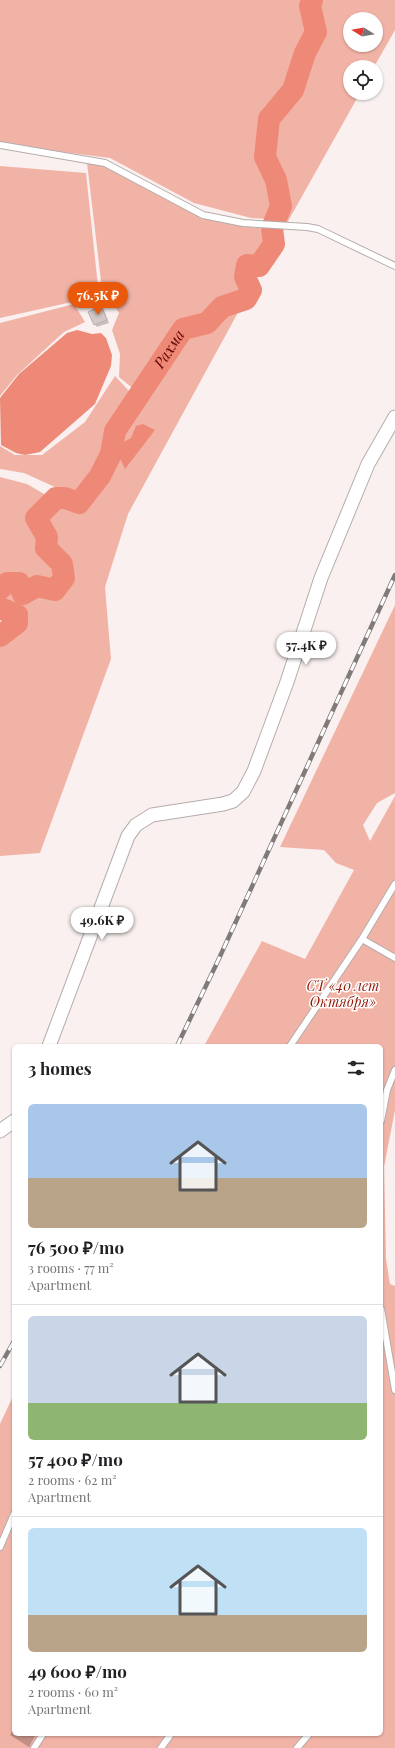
<!DOCTYPE html>
<html lang="en">
<head>
<meta charset="utf-8">
<style>
	:root { --surface:#fff; --page:#f6f6f6; --text:#202124; --muted:#757577; --line:#e0e0e0; --accent:#ea580c }
	body { margin:0; font-family:"Playfair Display",serif; background:var(--page); color:var(--text); height:100vh; display:flex; flex-direction:column; font-size:15px; white-space:nowrap }
	* { box-sizing:border-box; margin:0 }
	p { font-size:13px; color:var(--muted) }
	.icon { flex:none; width:22px; height:22px; fill:none; stroke:currentColor; stroke-width:2; stroke-linecap:round; stroke-linejoin:round }
	.map { position:relative; flex:1; overflow:hidden }
	.details { position:absolute; left:12px; top:1044px; width:371px; height:692px; display:flex; flex-direction:column; background:var(--surface); border-radius:6px; box-shadow:0 1px 3px #0004 }
	.details>* { flex:none }
	.needle { width:26px; rotate:281deg }
	.buttons { position:absolute; left:343px; top:12px; display:grid; gap:8px }
	.buttons a { display:grid; place-items:center; width:40px; height:40px; border-radius:50%; background:var(--surface); box-shadow:0 1px 3px #0004; font-size:20px }
	.price { position:absolute; translate:-50% -34px; padding:0 9px; border-radius:14px; background:#fff; color:#222; font-size:13px; line-height:26px; filter:drop-shadow(0 1px 2px #0008) }
	.price::after { content:''; position:absolute; left:50%; top:24px; width:12px; height:9px; margin-left:-6px; background:inherit; clip-path:polygon(0 0,100% 0,50% 100%) }
	.price.on { background:var(--accent); color:#fff }
	ul { padding:0; list-style:none }
	li { display:grid; align-content:center; gap:8px; height:212px; padding:0 16px }
	li+li { border-top:1px solid var(--line) }
	li span { display:grid; place-items:center; height:124px; border-radius:6px; color:#555 }
	li>.icon { margin-inline-start:auto }
	span .icon { width:72px; height:72px; fill:#fffc; stroke-width:1 }
	li b { font-size:17px }
	h2 { display:flex; justify-content:space-between; align-items:center; height:48px; padding:0 16px; font-size:17px }
	.map>svg:first-child { display:block }
	.green { fill:#f2b3a7; fill-rule:evenodd }
	.water { fill:#ef8977 }
	.shadow { fill:#0003 }
	.lines { fill:none; stroke-linecap:round; stroke-linejoin:round }
	.river { stroke:#ef8977; stroke-width:22 }
	.building { fill:#d2c9c8; stroke:#b9b1b0 }
	.service-casing { stroke:#b5adab; stroke-width:8 }
	.minor-casing { stroke:#b5adab; stroke-width:15 }
	.service { stroke:#fff; stroke-width:6 }
	.minor { stroke:#fff; stroke-width:13 }
	.rail-casing { stroke:#807a79; stroke-width:4.5 }
	.rail { stroke:#fff; stroke-width:3; stroke-dasharray:9; stroke-linecap:butt }
	.labels { text-anchor:middle; stroke-width:3; stroke-linejoin:round; paint-order:stroke }
	.park-label { font-size:14px; font-style:italic; fill:#921908; stroke:#fff }
	.water-label { font-size:15px; font-style:italic; fill:#620300; stroke:#fff }
</style>
</head>
<body>
<div class="map">
<svg width="395" height="1748" viewBox="0 0 395 1748">
	<rect width="100%" height="100%" fill="#f9f0ef"/>
	<path class="green" d="M0,0H309L307,4L312,32L305,46L290,88L265,117L262,158L273,184L276,205L271,219L251,218L194,203L110,158L0,144Z
		M317,0H395V30L374,67H350V93H360L287,223H279L284,207L280,179L270,156L272,121L296,92L320,33L315,6ZM350,19H376V45H350Z
		M87,163L106,166L199,216L241,226L268,229L269,243L257,261L245,262L241,276L245,290L240,297L219,305L205,321L180,327L136,391L119,377L120,354L112,330L119,313L112,301L102,289Z
		M0,166L86,173L99,296L0,318Z
		M74,304L85,322L64,332L17,375L0,396V323Z
		M241,307L128,514L105,587L111,659L40,853L0,856V642L20,626L21,612L0,598L16,590L23,599L38,592L55,594L66,584L70,570L50,545L51,535L42,518L61,503L81,508L114,458L121,433L186,334L207,329L224,311Z
		M115,376L129,391L105,444L96,470L77,493L57,488L24,473L0,469V446L15,455H42L85,422Z
		M0,477L27,484L49,497L32,520L41,539L43,551L59,572L51,583L37,581L28,587L21,577L7,578L0,584Z
		M395,605V793L377,803L363,825L370,841L395,796V1110L384,1167L386,1259L390,1284L395,1286V1748H0V1424L14,1394V1734H381V1046H204L262,941L305,959L354,870L336,863L324,850L280,847Z"/>
	<path class="water" d="M77,330L92,334L101,333L106,338L112,355L111,366L95,404L40,452L25,455L16,453L1,445L0,398L19,374L67,333Z
		M143,424L155,430L125,469L118,453L120,444L131,438L136,426Z"/>
	<path class="shadow" d="M101,307L104,310L109,323L97,327L95,324Z
		M14,1728V1734H33L35,1736L29,1747L10,1735Z"/>
	<g class="lines">
		<g class="river">
			<path id="s1" d="M0,589L7,583H19L23,594L37,586L55,590L64,578L62,564L46,548L47,537L36,518L56,498H65L79,503L100,476L111,454L115,431L183,329L207,323L222,307L246,299L251,290L245,277L247,265L259,266L274,244L272,228L281,206L276,180L265,157L269,119L293,90L305,53L316,32L310,6L312,0"/>
			<path d="M0,608L17,615V623L0,636"/>
		</g>
	</g>
	<path class="building" d="M101,306L107,320L94,325L88,312Z"/>
	<g class="lines">
		<g class="service-casing">
			<path id="service" d="M0,145L105,163L203,215L243,223L307,227L318,229L395,266
				M362,939L395,958
				M290,1046L362,939L395,884
				M381,1121L387,1090L395,1070
				M381,1309L395,1390
				M0,1547L14,1514
				M34,1748L43,1734
				M161,1748L171,1734
				M297,1748L309,1734"/>
		</g>
		<g class="minor-casing">
			<path id="minor" d="M49,1046L128,836L136,825L152,815L223,804L233,801L243,792L254,771L287,682L321,578L368,464L395,417
				M0,1131L14,1121"/>
		</g>
		<use href="#service" class="service"/>
		<use href="#minor" class="minor"/>
		<g class="rail-casing">
			<path id="rail" d="M177,1046L216,965L395,575
				M0,1366L14,1341"/>
		</g>
		<use href="#rail" class="rail"/>
	</g>
	<g class="labels">
		<g class="park-label">
			<text x="343" y="991">СТ «40 лет<tspan x="343" dy="16">Октября»</tspan></text>
		</g>
		<g class="water-label">
			<text dy="5" stroke="none"><textPath href="#s1" startOffset="385">Рахма</textPath></text>
		</g>
	</g>
</svg>
<div class="buttons">
<a><svg class="needle" viewBox="-14 -14 28 28"><path d="M0-13l5 13h-10z" fill="#e53935"/><path d="M0 13l5-13h-10z" fill="#757577"/></svg></a>
<a><svg class="icon" aria-label="locate" viewBox="0 0 24 24"><circle cx="12" cy="12" r="6"/><path d="M12 2v4M12 18v4M2 12h4M18 12h4"/></svg></a>
</div>
<b class="price on" style="left:98px;top:316px">76.5K ₽</b>
<b class="price" style="left:306px;top:666px">57.4K ₽</b>
<b class="price" style="left:102px;top:941px">49.6K ₽</b>
<section class="details">
<h2>3 homes<svg class="icon" aria-label="filters" viewBox="0 0 24 24"><path d="M4 7h16M4 17h16"/><circle cx="9" cy="7" r="2"/><circle cx="15" cy="17" r="2"/></svg></h2>
<ul>
<li><span style="background:linear-gradient(#a9c7e8 60%,#b9a48a 0)"><svg class="icon" aria-label="home" viewBox="0 0 24 24"><path d="M3 11l9-7 9 7M6 9v11h12V9"/></svg></span><div><b>76 500 ₽/mo</b><p>3 rooms · 77 m²</p><p>Apartment</p></div></li>
<li><span style="background:linear-gradient(#c9d6e8 70%,#8fb573 0)"><svg class="icon" aria-label="home" viewBox="0 0 24 24"><path d="M3 11l9-7 9 7M6 9v11h12V9"/></svg></span><div><b>57 400 ₽/mo</b><p>2 rooms · 62 m²</p><p>Apartment</p></div></li>
<li><span style="background:linear-gradient(#bfe0f5 70%,#b9a48a 0)"><svg class="icon" aria-label="home" viewBox="0 0 24 24"><path d="M3 11l9-7 9 7M6 9v11h12V9"/></svg></span><div><b>49 600 ₽/mo</b><p>2 rooms · 60 m²</p><p>Apartment</p></div></li>
</ul>
</section>
</div>
</body>
</html>
